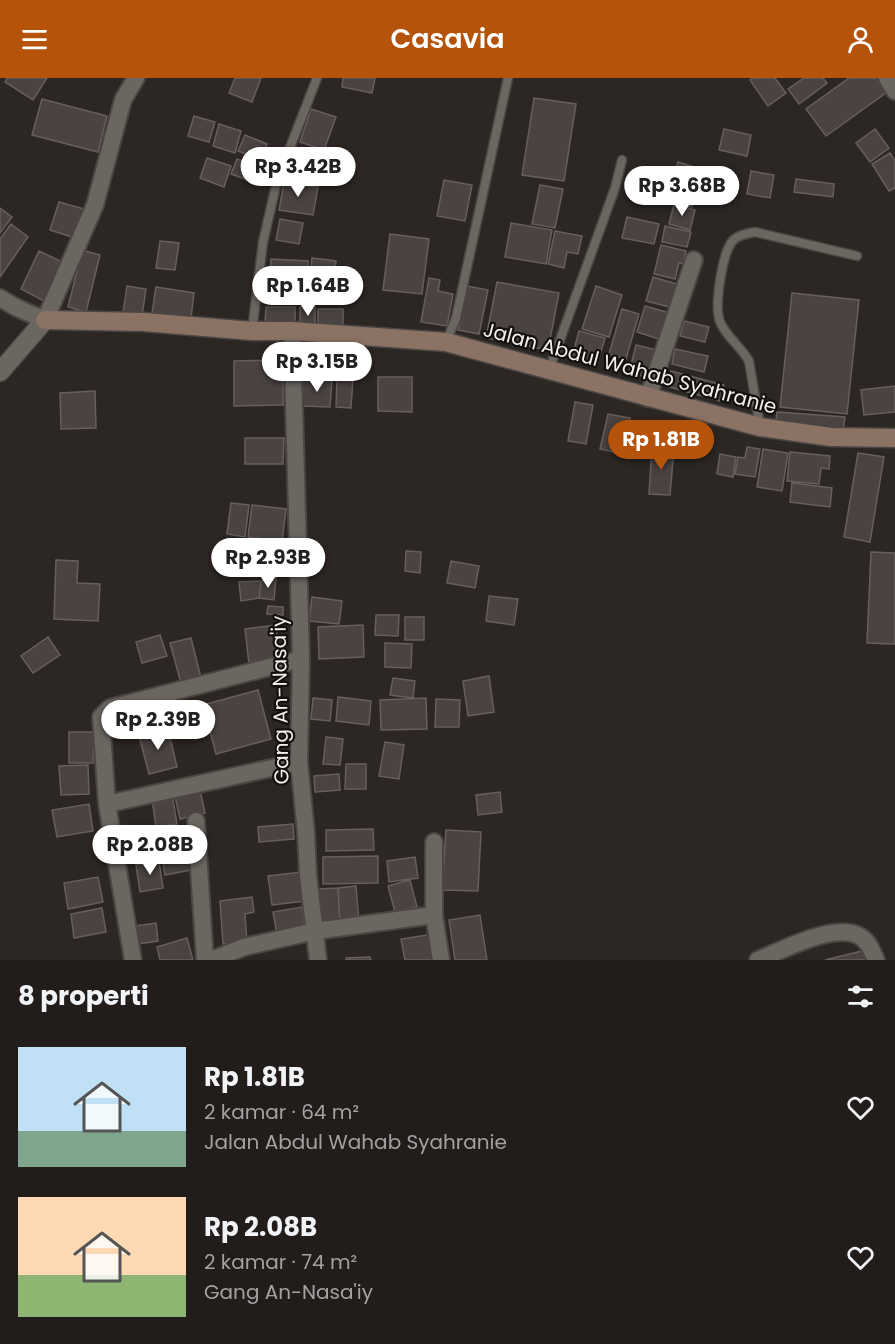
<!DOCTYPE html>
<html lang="id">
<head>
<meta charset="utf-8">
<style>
	:root { --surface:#221d1b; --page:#2e2a28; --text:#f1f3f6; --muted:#a2a2a3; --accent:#b45309 }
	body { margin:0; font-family:Poppins,sans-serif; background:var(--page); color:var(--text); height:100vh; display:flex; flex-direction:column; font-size:22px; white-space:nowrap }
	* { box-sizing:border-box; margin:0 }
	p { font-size:20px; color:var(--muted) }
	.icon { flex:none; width:33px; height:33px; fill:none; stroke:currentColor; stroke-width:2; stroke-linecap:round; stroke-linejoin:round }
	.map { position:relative; height:882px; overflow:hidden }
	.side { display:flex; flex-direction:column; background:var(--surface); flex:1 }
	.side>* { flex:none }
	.price { position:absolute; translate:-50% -51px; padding:0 14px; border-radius:21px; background:#fff; color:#222; font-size:20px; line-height:39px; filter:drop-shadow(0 2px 3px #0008) }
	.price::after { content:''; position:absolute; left:50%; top:36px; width:18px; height:14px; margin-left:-9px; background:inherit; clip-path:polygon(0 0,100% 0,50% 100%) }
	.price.current { background:var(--accent); color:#fff }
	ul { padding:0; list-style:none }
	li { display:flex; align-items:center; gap:18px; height:150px; padding:0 18px }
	li span { display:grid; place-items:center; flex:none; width:168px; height:120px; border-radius:0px; color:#555 }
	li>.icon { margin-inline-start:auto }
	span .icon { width:72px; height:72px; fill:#fffc; stroke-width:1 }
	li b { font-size:26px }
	h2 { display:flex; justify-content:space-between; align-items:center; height:72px; padding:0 18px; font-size:26px }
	header { display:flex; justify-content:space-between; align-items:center; height:78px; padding:0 18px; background:var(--accent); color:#fff; font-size:27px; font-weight:600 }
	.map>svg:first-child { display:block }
	.building { fill:#4a4341; stroke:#665f5d; stroke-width:1.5 }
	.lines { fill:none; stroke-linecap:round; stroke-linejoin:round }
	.service-casing { stroke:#4b4643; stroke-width:11 }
	.minor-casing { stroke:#4b4643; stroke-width:20 }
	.tertiary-casing { stroke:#4b4643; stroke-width:21 }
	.secondary-casing { stroke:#4b4643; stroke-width:21 }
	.service { stroke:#6c6661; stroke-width:8 }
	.minor { stroke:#6c6661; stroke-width:16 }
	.tertiary { stroke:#6c6661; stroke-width:18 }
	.secondary { stroke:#8a7265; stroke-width:18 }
	.labels { text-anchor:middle; stroke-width:4.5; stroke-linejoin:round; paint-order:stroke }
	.street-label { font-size:20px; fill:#f4f0ee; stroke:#13110f }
</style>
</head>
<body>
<header><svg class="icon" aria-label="menu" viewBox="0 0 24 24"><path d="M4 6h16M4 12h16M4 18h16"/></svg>Casavia<svg class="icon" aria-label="person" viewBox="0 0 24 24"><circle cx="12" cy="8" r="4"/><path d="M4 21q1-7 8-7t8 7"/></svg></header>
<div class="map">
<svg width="895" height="882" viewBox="0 0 895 882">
	<rect width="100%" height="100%" fill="#2d2724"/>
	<path class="building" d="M7,0H47L33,22L5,4Z
		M235,0H261L252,24L229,15Z
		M343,0H375L372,15L342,9Z
		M753,0H775L786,15L768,28L750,2Z
		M804,0H823L827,5L799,26L788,11Z
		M849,0H877L887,14L826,58L806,31Z
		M534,20L576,26L564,103L522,97Z
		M42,21L107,38L98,74L32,57Z
		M311,31L336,39L324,72L300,64Z
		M194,38L215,44L209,64L188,58Z
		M219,46L241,53L235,75L213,68Z
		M724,51L751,57L747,78L719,72Z
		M875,51L889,70L870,84L856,65Z
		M245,57L267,66L261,82L238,73Z
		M295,74L323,78L319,105L291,101Z
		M890,75L895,83V110L889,113L872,86Z
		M207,80L231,88L224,109L200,100Z
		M237,81L268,92L262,107L231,96Z
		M678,84L704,92L692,129L666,120Z
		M751,93L774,97L770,120L747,116Z
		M796,101L834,106L833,119L794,114Z
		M444,102L472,107L465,143L437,138Z
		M284,104L318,109L313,137L279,132Z
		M540,107L563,111L555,150L532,146Z
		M59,124L84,131L75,160L50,152Z
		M674,126L695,132L690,152L669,146Z
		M0,130L12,139L0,155Z
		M627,139L659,146L654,166L622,160Z
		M280,141L303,145L299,166L276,162Z
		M511,145L552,152L546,186L505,179Z
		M11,146L28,159L0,199V161Z
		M665,148L691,154L687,169L662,164Z
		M555,153L582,158L578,176L567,174L564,190L548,186Z
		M390,156L429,161L422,216L383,212Z
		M160,163L179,165L175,192L156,190Z
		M661,167L686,173L683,186L679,185L675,201L654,196Z
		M82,172L100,177L86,234L68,229Z
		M39,173L67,186L48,225L21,211Z
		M312,180L336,183L332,220L308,218Z
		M271,181L308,183L307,207L270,205Z
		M653,199L680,207L673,230L646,223Z
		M429,200L440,202L438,213L453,216L447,248L421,244Z
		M497,204L559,215L548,272L486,260Z
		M127,208L146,211L142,238L123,235Z
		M467,208L488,212L479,256L458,252Z
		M596,208L622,217L609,259L582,251Z
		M156,209L194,215L191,240L152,235Z
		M792,215L859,222L847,336L780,329Z
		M645,228L670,235L662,262L637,254Z
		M266,229H295V245H265Z
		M300,229H315V249H300Z
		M318,231H343V250H318Z
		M622,231L639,236L626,281L609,276Z
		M684,243L709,249L705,264L680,258Z
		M579,253L605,260L597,287L572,279Z
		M636,267L657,272L650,300L629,295Z
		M675,271L708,278L704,294L672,286Z
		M283,282V327L234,328V283Z
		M671,293L724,307L720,323L666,308Z
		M337,298L353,299L351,330L336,329Z
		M378,299H412V334L378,333Z
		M303,301L332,302L330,329L302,328Z
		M895,308V334L864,337L861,312Z
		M95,313L96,350L61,351L60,315Z
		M575,324L593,327L586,366L568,363Z
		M777,334L845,339L843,354L775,349Z
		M608,336L630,340L623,376L600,371Z
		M245,360H284L283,386H245Z
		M652,369L674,371L670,417L649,416Z
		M747,369L760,371L755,399L735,396L738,379L745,380Z
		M763,371L788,375L782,413L757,409Z
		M790,374L830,378L829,391L821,390L819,406L787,403Z
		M858,375L884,379L870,464L844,459Z
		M720,376L736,379L733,399L717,396Z
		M792,405L832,410L830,429L790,424Z
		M231,425L249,427L245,459L227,456Z
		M252,427L286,431L282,463L248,459Z
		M406,473L421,474L420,495L405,493Z
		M871,474L895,475V566L867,565Z
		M56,482L78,483L77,505L100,506L98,543L54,541Z
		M451,483L479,488L475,510L447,505Z
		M276,499L274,522L259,520L261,503Z
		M261,503L259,520L241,523L239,504Z
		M489,518L518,521L514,547L486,543Z
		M312,519L342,523L339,546L309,543Z
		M268,528L283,529V537L267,536Z
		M376,537H399L398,558L375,557Z
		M405,539H424V562H405Z
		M276,547L280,582L249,586L245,551Z
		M363,547L364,579L319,581L318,549Z
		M160,557L167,578L142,585L136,564Z
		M48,559L60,577L33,595L21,578Z
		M191,560L201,600L181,605L170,565Z
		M385,565L412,566L411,590L385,589Z
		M489,598L494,634L468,638L463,603Z
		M393,600L415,603L413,620L390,617Z
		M258,612L271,661L216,676L203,627Z
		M338,619L371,623L369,647L336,643Z
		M313,620L332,622L330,643L311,641Z
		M426,620L427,651L381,652L380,622Z
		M436,621L460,622L459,649H435Z
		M168,651L177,689L149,696L139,658Z
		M69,654H94L93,685H69Z
		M326,659L343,661L340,687L323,686Z
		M385,664L404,667L399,701L379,698Z
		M346,686H366V711H345Z
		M88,687L89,716L61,717L59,688Z
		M339,696L340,712L315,714L314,698Z
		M200,712L205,735L180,741L175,718Z
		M500,714L502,734L478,737L476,717Z
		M172,716L177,746L156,749L152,720Z
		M89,726L93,753L57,759L52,732Z
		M293,746L294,761L259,764L258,749Z
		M373,751L374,772L326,773V752Z
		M446,752L481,754L478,813L442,812Z
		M193,766L197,791L165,797L161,773Z
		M378,778V805L323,806V779Z
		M415,779L418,800L389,804L387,783Z
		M159,783L163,810L140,814L136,787Z
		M302,794L305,823L272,827L268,798Z
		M98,799L103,824L68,831L64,805Z
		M410,802L417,829L395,834L388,808Z
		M356,808L359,844L340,845L338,810Z
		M338,810L340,845L320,847L318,811Z
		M252,819L254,834L245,836L247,864L223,866L220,823Z
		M302,829L305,852L277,856L273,834Z
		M102,830L106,854L74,860L71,836Z
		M480,837L487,882H455L449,842Z
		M156,845L158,863L131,867L129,849Z
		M433,856L437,882H405L401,861Z
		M187,860L193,882H160L157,869Z
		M866,872L868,882H825Z
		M370,879L371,882H346V880Z"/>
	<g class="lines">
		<g class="service-casing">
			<path id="service" d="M252,253L263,164L277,103L317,0
				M446,264L456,240L508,0
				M549,292L615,110L622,82
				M760,349L749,283C741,269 728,260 721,246C713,232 722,179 731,165C736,157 746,156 755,154L857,178"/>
		</g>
		<g class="minor-casing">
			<path id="minor" d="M887,0L895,13
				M0,220L17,230L45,242L95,127L123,22L136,0
				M292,253L301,581L299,684L306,755L308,797L318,882
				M648,320L694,182
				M299,684L107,726L101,639L110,630L301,581
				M107,726L133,882
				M196,743L205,882
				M434,837V764
				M212,882L244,869L315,853L434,837L441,882
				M758,882C783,872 836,843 861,859C869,864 872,873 876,882"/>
		</g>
		<g class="tertiary-casing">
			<path id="tertiary" d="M0,294L45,242"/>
		</g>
		<g class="secondary-casing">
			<path id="secondary" d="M45,242L144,244L252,253H292L446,264L760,349L831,359L895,360"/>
		</g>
		<use href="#service" class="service"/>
		<use href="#minor" class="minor"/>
		<use href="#tertiary" class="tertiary"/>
		<use href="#secondary" class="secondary"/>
	</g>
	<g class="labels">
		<g class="street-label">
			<text transform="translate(630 290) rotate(15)" y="7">Jalan Abdul Wahab Syahranie</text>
			<text transform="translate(280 622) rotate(-91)" y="7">Gang An-Nasa'iy</text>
		</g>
	</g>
</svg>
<b class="price" style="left:298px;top:120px">Rp 3.42B</b>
<b class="price" style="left:682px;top:139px">Rp 3.68B</b>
<b class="price" style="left:308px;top:239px">Rp 1.64B</b>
<b class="price" style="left:317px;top:315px">Rp 3.15B</b>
<b class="price current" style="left:661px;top:393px">Rp 1.81B</b>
<b class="price" style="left:268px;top:511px">Rp 2.93B</b>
<b class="price" style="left:158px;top:673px">Rp 2.39B</b>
<b class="price" style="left:150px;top:798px">Rp 2.08B</b>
</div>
<section class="side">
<h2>8 properti<svg class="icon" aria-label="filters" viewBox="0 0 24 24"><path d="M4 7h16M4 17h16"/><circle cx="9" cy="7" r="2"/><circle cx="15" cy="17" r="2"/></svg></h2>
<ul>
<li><span style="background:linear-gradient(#bfe0f5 70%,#7fa58c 0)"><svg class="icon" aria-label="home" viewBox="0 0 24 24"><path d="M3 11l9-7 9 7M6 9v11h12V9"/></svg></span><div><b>Rp 1.81B</b><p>2 kamar · 64 m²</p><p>Jalan Abdul Wahab Syahranie</p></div><svg class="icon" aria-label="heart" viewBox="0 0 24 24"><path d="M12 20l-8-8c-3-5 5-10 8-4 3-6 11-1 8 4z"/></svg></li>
<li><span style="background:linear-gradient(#ffd9b3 65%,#8fb573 0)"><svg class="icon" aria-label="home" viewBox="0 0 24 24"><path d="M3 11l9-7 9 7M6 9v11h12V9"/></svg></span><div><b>Rp 2.08B</b><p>2 kamar · 74 m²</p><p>Gang An-Nasa'iy</p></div><svg class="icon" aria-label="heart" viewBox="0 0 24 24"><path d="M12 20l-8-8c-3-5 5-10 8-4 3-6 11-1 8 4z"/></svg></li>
</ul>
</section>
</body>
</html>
